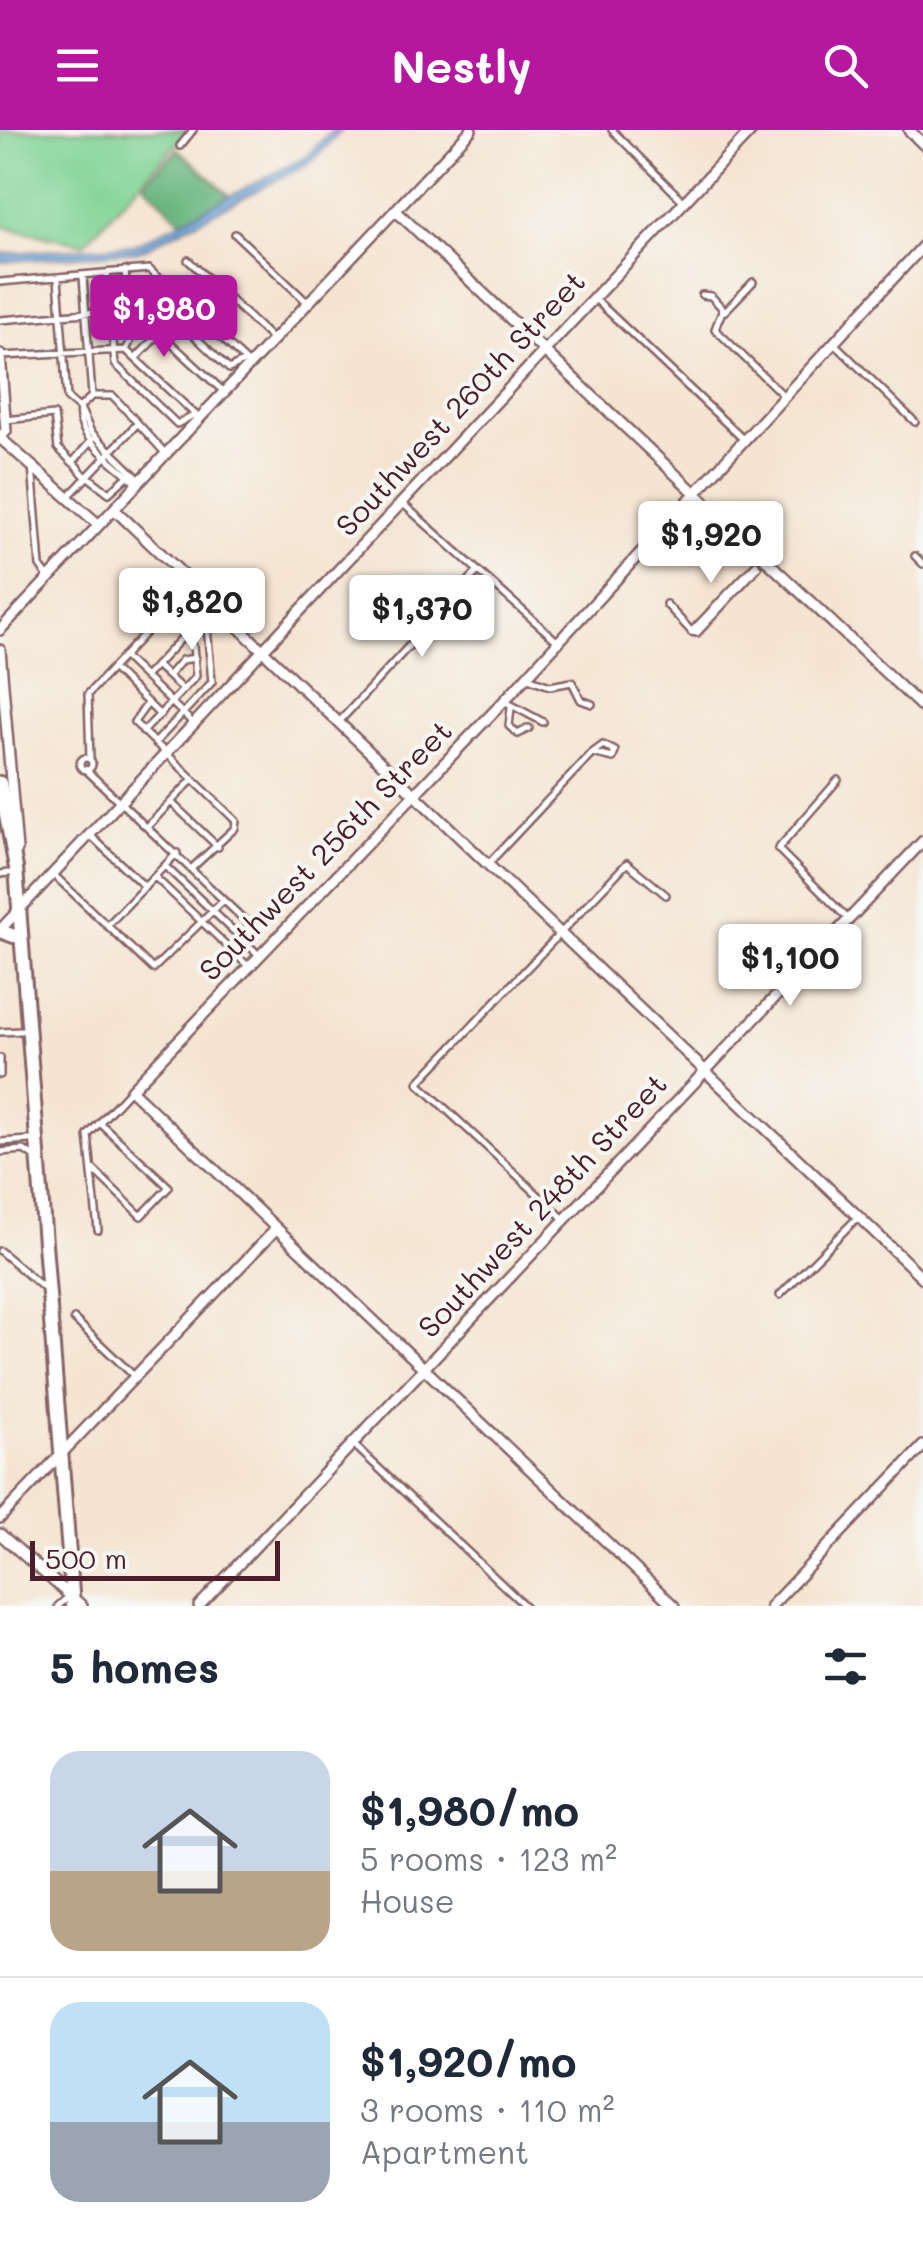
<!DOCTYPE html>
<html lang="en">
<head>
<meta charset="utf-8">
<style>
	:root { --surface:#fff; --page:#f6f6f7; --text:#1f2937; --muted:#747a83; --line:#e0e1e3; --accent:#b5179e }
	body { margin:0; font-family:Mali,sans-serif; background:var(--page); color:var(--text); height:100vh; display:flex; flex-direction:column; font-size:38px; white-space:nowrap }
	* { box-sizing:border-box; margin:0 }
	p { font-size:32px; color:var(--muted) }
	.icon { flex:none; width:55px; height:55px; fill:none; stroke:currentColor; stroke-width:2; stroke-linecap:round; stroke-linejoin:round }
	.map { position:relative; height:1476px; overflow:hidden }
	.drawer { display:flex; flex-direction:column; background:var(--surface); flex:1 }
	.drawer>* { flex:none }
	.scale { position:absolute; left:30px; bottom:25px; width:250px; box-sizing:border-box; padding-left:10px; border:5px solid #4a1f2b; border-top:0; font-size:28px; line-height:35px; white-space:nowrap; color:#4a1f2b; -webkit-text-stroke:8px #f6f6f2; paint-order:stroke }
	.price { position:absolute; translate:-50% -85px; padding:0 22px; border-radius:10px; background:#fff; color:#222; font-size:32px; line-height:65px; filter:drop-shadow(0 2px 5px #0008) }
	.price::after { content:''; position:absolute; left:50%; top:60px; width:30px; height:22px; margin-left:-15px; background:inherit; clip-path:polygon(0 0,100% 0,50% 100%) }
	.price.selected { background:var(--accent); color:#fff }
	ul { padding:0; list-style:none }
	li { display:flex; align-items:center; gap:30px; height:250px; padding:0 50px }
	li+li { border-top:2px solid var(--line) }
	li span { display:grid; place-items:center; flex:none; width:280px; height:200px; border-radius:30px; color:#555 }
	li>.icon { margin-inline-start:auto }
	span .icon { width:120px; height:120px; fill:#fffc; stroke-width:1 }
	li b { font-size:42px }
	h2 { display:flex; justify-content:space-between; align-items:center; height:120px; padding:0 50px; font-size:42px }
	header { display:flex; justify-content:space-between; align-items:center; height:130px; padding:0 50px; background:var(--accent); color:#fff; font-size:45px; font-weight:800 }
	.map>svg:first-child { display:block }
	.green { fill:#80d395; stroke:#657960; stroke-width:2.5 }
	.forest { fill:#68b57e; stroke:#596a54; stroke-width:2.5 }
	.water { fill:#6da8de; stroke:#5c6484; stroke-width:2.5 }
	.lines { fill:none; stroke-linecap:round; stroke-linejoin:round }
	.street-casing { stroke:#866465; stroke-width:10 }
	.secondary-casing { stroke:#866465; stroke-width:14 }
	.highway-casing { stroke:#866465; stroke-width:18 }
	.street { stroke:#fff; stroke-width:5 }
	.secondary { stroke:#fff; stroke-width:9 }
	.highway { stroke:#fff; stroke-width:12 }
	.labels { text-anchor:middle; stroke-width:8; stroke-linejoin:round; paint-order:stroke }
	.street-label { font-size:30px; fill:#4a1f2b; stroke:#f6f6f2 }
</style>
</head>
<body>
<header><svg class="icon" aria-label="menu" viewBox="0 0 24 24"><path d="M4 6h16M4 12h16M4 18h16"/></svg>Nestly<svg class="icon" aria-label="search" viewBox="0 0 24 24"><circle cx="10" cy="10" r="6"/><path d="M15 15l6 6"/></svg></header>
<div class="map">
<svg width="923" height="1476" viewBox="0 0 923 1476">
	<rect width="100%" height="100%" fill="#f6f6f2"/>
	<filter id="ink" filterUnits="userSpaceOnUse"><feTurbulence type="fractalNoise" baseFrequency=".01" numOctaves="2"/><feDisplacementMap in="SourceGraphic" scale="20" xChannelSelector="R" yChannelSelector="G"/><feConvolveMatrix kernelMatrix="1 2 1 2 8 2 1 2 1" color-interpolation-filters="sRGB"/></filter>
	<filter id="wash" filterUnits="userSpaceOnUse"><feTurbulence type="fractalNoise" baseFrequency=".0048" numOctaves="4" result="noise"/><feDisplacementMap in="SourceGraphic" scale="40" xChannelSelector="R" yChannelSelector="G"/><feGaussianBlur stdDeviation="2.25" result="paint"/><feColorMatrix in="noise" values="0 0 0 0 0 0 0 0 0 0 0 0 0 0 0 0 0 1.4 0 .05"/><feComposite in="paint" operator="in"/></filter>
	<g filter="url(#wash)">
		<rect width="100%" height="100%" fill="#f5e4d1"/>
		<path class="green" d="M0,0H189L84,114L0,96Z"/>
		<path class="forest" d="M178,19L230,66L181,91L144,53Z"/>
		<path class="water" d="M332,0H342L310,33L139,121L0,132V124L135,115L306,27Z"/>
	</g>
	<g filter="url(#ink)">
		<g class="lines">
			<g class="street-casing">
				<path id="street" d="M612,0L684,72
					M180,16L193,0
					M235,104L308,173
					M188,130L273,210
					M125,140L131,210L126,220
					M107,143L115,234L177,294L195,284
					M58,148L67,268L79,278L92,266L83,146
					M0,152L149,139L250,235
					M127,159H145L229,239L245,231
					M702,165L711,166L723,179L715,199L784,266
					M594,168L744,310
					M725,181L753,152
					M0,190L134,179L224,262
					M835,214L915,292
					M0,226L126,220L199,288
					M136,228L188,174
					M92,266H113L166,324
					M5,290L54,285L58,318L73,333
					M32,335L40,436L49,448
					M87,346L109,363L129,345
					M86,347L73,332L92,310
					M138,354C118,335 74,308 80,278L91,302L141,351
					M68,367L136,295
					M402,373L558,512
					M915,426L923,434
					M666,474L691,501
					M691,502L697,503L758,437
					M691,502L756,434
					M123,526L193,593
					M156,535L183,560
					M112,538L160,585
					M168,546L182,530L195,528
					M145,547L213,475
					M528,548L550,556L572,552L581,570L592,574
					M504,571L543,592
					M148,573L134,592L236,691L235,698L192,738
					M511,578L509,596L518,604L529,598
					M338,593L477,442
					M143,602L196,546L193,516L185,504
					M155,613L212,552L207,497L201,488
					M80 634a6 6 0 1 1 12 0a6 6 0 1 1-12 0Z
					M90,630L88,564L191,454
					M85,639L254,799L243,810
					M838,650L778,719L848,789
					M171,672L218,717
					M148,696L193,649
					M90,705L145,757
					M489,733L592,623L603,615L615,621L613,628L592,623
					M165,736L260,826
					M0,744L9,743
					M53,744L153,839L223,771
					M155,747L249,837
					M107,796L177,723
					M0,902L21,901
					M0,928V945
					M0,1012L30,1010
					M0,1022L24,1020L31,1025
					M92,1038L141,1086L169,1057L100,993
					M564,1089L418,953L627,733L666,765
					M98,1100L88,1005L130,960
					M0,1121L45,1159
					M780,1165L858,1087
					M74,1189L133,1245
					M352,1313L525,1476
					M58,1476L66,1469"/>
			</g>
			<g class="secondary-casing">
				<path id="secondary" d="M909,0L923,14
					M395,80L923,578
					M0,224L6,301L0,307
					M0,308L99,395
					M114,379L923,1148
					M0,500L471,0
					M0,520L17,720
					M0,800L752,0
					M0,1388L276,1099
					M0,1404L82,1476
					M199,1476L923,711
					M674,1476L131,960L504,571L923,116
					M771,1476L923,1316"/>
			</g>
			<g class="highway-casing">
				<path id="highway" d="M0,653L16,738L73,1476
					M0,801L14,806"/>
			</g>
			<use href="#street" class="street"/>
			<use href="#secondary" class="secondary"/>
			<use href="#highway" class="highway"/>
		</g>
	</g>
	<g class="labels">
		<g class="street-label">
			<text transform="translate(461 274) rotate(-47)" y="10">Southwest 260th Street</text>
			<text transform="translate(326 721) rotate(-46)" y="10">Southwest 256th Street</text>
			<text transform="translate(543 1076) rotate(-47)" y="10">Southwest 248th Street</text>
		</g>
	</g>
</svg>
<div class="scale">500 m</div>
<b class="price selected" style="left:164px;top:230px">$1,980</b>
<b class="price" style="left:711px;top:456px">$1,920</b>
<b class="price" style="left:192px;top:523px">$1,820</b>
<b class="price" style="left:422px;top:530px">$1,370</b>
<b class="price" style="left:790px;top:879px">$1,100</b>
</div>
<section class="drawer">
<h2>5 homes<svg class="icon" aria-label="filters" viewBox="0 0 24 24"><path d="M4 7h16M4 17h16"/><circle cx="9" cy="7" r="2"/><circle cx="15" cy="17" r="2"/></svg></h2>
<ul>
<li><span style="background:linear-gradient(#c9d6e8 60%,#b9a48a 0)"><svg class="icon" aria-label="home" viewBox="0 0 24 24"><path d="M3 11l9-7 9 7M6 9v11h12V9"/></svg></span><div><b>$1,980/mo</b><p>5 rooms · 123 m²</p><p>House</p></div></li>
<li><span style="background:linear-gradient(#bfe0f5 60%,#9aa5b1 0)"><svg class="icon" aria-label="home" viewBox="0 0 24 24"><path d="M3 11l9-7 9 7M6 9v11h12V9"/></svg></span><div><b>$1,920/mo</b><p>3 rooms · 110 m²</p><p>Apartment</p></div></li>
</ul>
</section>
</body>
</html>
